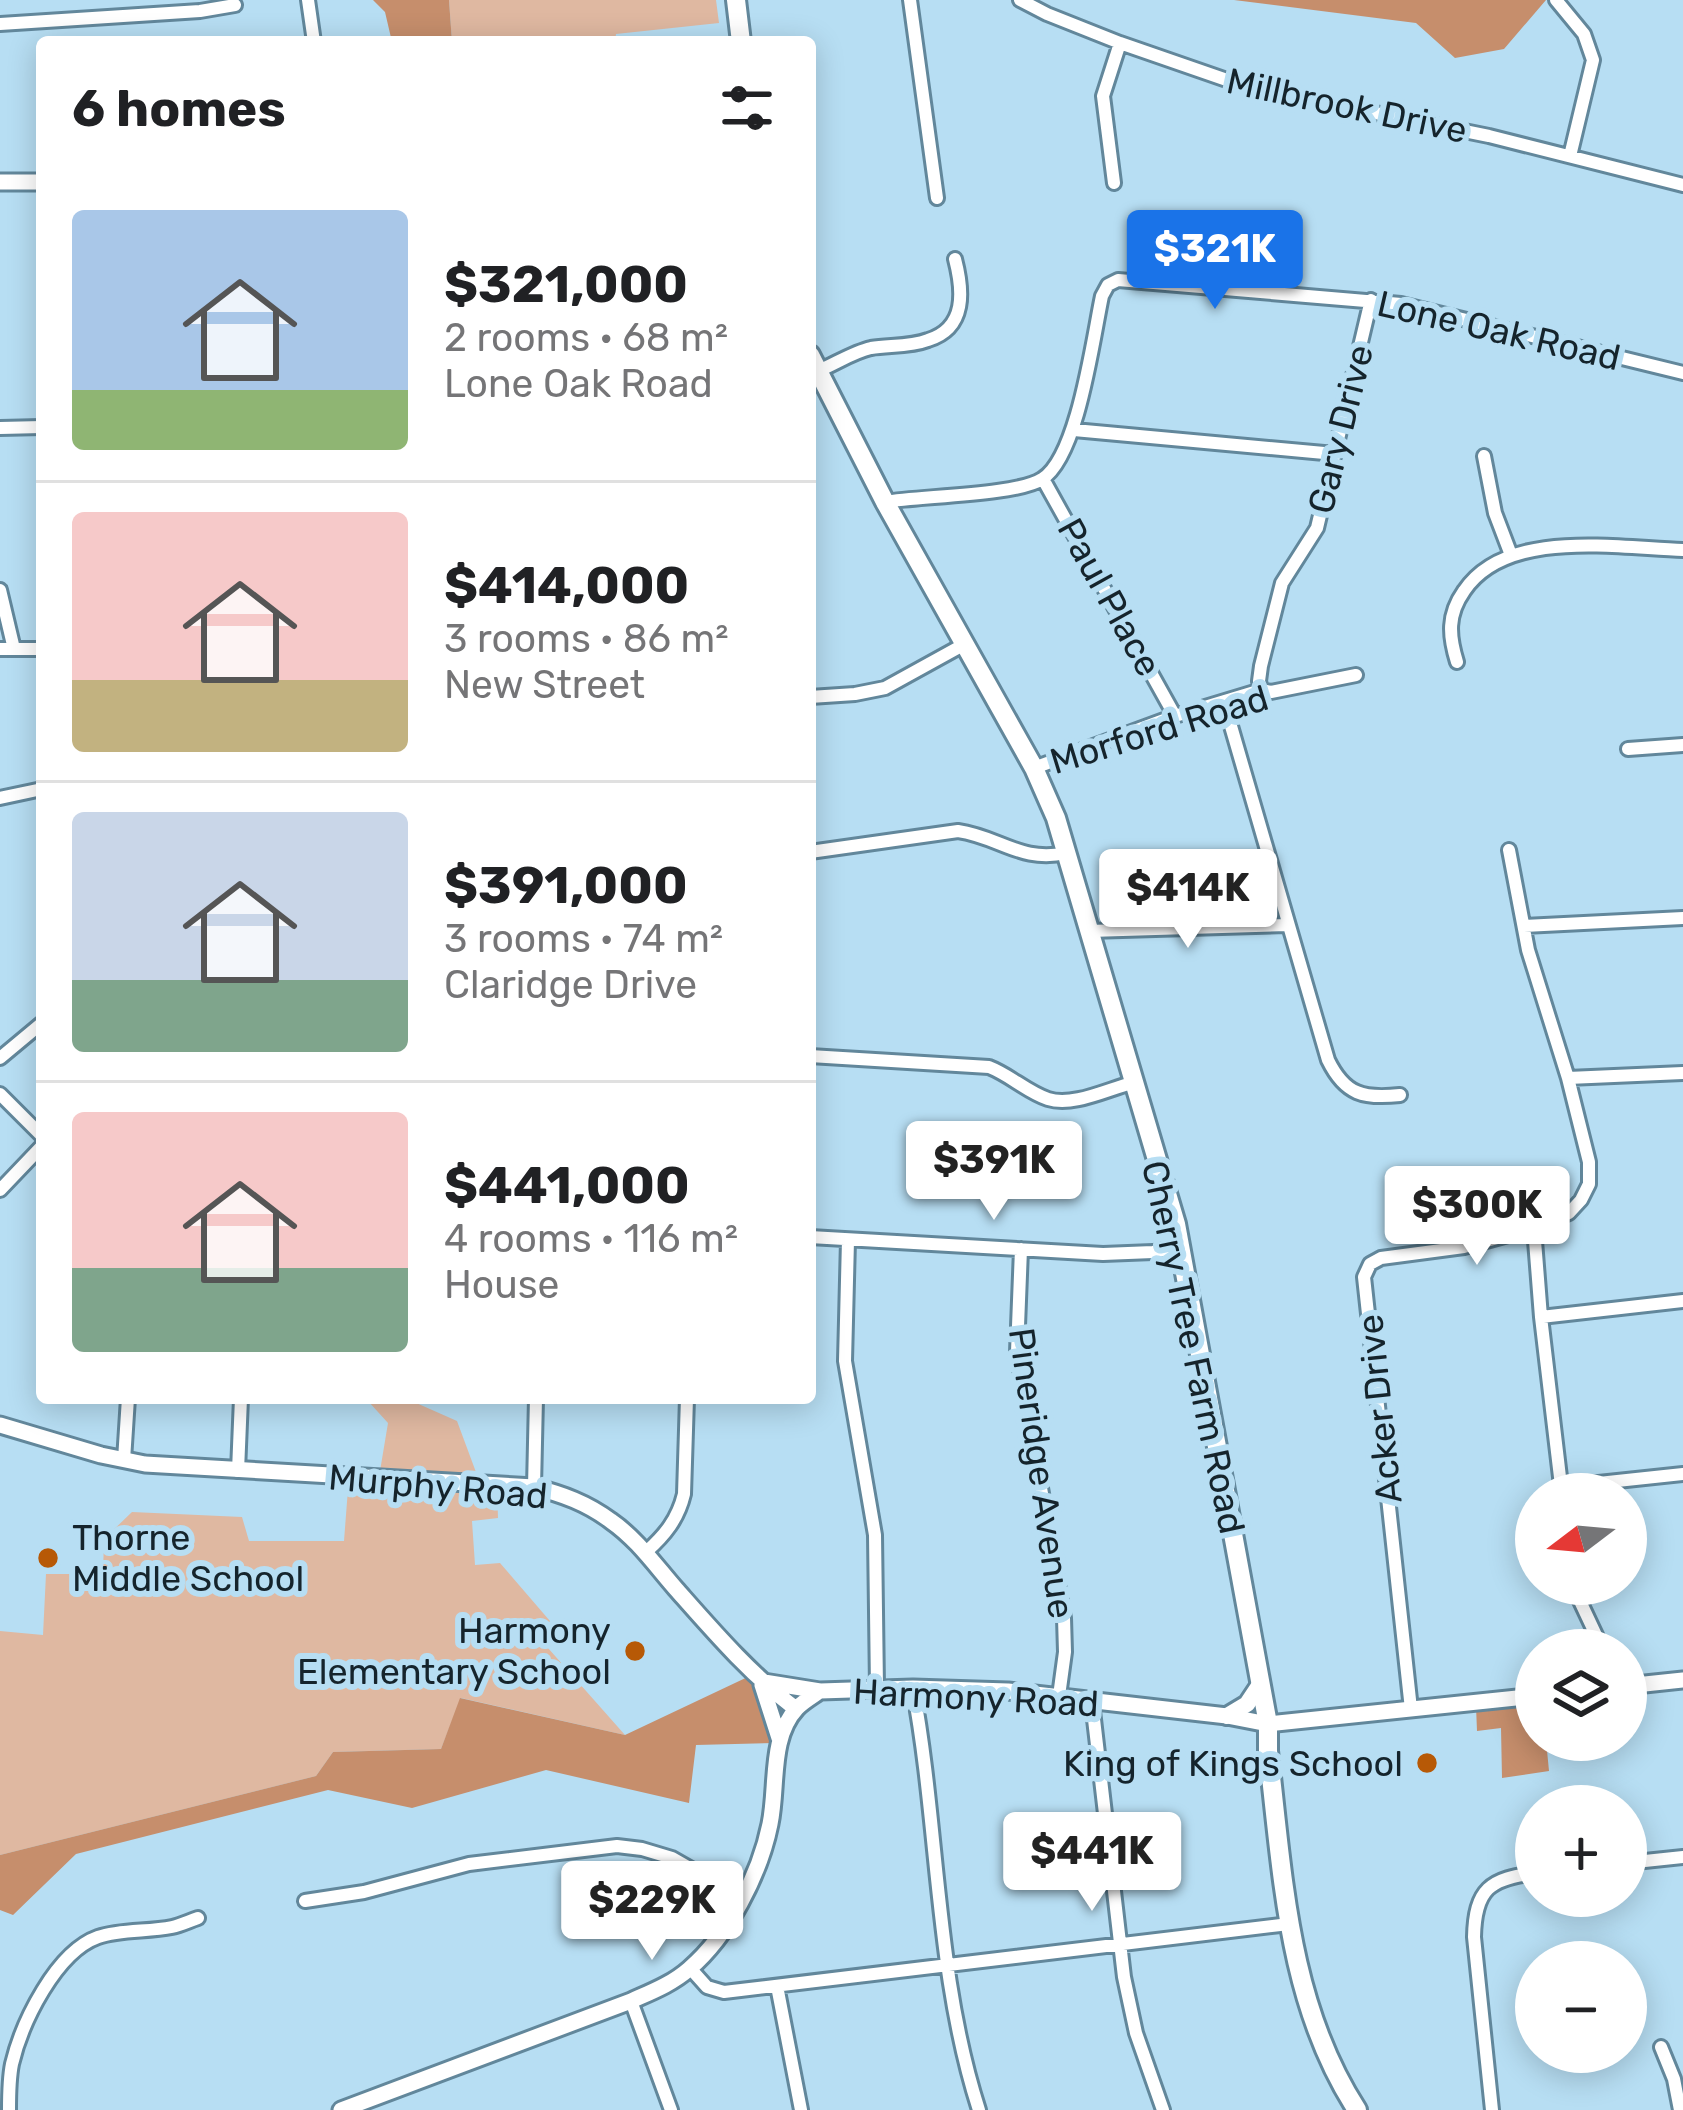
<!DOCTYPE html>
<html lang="en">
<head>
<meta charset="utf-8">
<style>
	:root { --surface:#fff; --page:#f2f2f2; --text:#202124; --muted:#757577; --line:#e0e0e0; --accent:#1a73e8 }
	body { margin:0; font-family:Rubik,sans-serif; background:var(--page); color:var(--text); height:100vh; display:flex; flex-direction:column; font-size:45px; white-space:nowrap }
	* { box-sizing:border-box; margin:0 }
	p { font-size:39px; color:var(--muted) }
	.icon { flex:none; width:66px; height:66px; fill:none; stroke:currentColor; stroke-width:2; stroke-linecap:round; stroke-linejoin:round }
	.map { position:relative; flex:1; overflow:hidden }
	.side { position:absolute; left:36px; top:36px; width:780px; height:1368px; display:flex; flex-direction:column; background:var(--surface); border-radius:12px; box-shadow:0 6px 30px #0003 }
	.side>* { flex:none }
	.needle { width:78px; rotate:254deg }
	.buttons { position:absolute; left:1515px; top:1473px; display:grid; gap:24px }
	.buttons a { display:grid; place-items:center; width:132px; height:132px; border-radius:50%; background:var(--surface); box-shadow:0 6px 30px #0003; font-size:60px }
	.price { position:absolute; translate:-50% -102px; padding:0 27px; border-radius:12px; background:#fff; color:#222; font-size:39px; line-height:78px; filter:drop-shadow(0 3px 6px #0008) }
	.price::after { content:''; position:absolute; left:50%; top:72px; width:36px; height:27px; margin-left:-18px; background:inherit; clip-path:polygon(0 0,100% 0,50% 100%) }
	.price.current { background:var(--accent); color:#fff }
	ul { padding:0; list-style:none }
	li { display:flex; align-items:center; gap:36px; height:300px; padding:0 36px }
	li+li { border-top:3px solid var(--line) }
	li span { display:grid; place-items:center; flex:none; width:336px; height:240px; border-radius:12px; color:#555 }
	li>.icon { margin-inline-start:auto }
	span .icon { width:144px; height:144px; fill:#fffc; stroke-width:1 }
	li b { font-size:51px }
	h2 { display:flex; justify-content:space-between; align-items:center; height:144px; padding:0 36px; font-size:51px }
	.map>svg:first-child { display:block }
	.green { fill:#dfb8a1 }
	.forest { fill:#c68e6c }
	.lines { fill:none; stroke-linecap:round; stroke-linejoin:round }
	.minor-casing { stroke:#62879b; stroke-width:18 }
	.tertiary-casing { stroke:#62879b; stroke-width:21 }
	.secondary-casing { stroke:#62879b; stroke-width:22 }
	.primary-casing { stroke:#62879b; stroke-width:24 }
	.minor { stroke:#fff; stroke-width:12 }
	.tertiary { stroke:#fff; stroke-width:15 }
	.secondary { stroke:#fff; stroke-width:16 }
	.primary { stroke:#fff; stroke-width:18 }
	.poi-dot { fill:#b75906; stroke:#b7def3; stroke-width:4.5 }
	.labels { text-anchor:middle; stroke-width:12; stroke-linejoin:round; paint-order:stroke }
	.street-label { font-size:36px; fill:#15242c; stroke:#b7def3 }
	.poi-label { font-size:36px; fill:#15242c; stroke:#b7def3; text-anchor:end }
</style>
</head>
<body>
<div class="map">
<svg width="1683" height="2110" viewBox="0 0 1683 2110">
	<rect width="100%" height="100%" fill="#b7def3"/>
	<path class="green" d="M449,0H716L719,23L616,34L615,42H452Z
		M353,1398H405L457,1421L480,1483L497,1484L498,1518L472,1521L475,1565L500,1563L562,1635L548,1648L625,1735L461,1698L441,1749L333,1752L316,1776L0,1855V1631L43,1635L46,1574H103L104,1539L132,1512L242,1517L249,1541H344L349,1476L379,1477L388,1423L368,1401Z"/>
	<path class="forest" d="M373,0H449L452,42H392L385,12Z
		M1234,0H1546L1504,49L1455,58L1416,23Z
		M754,1674L794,1707L776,1743L696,1745L689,1803L546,1770L412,1808L328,1790L76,1854L13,1915L0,1910V1855L316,1776L333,1752L441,1749L460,1698L625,1735Z
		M1536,1700V1740H1546L1549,1771L1502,1778L1501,1728L1477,1731L1476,1706Z"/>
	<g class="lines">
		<g class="minor-casing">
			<path id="minor" d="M308,0L314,42
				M910,0L937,198
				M1020,0L1047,14L1120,43L1247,87L1489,136L1683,185
				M1556,0L1584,34L1593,60L1570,156
				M0,24L200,11L235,5
				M1114,183L1103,96L1120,43
				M818,371C835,364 853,352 871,348C889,345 910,347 928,340C967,328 963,290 955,259
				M0,428L42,427
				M1074,430L1335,454
				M1484,456L1495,513L1511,555
				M1043,479L1175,716
				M885,502C921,496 1018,495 1042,479C1078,457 1093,338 1102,296L1108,285L1118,280L1401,304L1683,373
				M0,590L14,649
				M0,649H42
				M1457,662C1449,636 1447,615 1464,591C1506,528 1617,548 1683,550
				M1261,690L1259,681L1261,666L1282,583L1317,528L1371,300
				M810,697L855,694L885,688L963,645
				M1224,702L1328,1060C1345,1095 1364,1099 1400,1095
				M1628,749L1683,745
				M1034,768L1175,716L1261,690L1271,692L1356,675
				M0,798L42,789
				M810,852L958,831C1000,837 1021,863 1066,853
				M1524,926L1683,918
				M1089,931L1287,925
				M810,1056L989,1067C1010,1075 1027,1092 1048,1099C1073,1107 1108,1089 1132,1083
				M0,1058L42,1023
				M1568,1078L1683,1073
				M0,1094L42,1136
				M0,1190L42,1146
				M1534,1228L1541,1317L1562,1494
				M810,1237L1103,1254L1153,1252L1180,1247
				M848,1240L845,1361L875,1535L877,1688
				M1021,1249L1017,1352L1064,1618L1065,1652L1059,1696
				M1541,1317L1683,1301
				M124,1460L128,1398
				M238,1471L241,1398
				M534,1487L536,1398
				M1561,1487L1683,1474
				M646,1552C665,1535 678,1519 684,1494L687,1398
				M1572,1584L1603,1650
				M913,1688C939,1827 935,1974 979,2110
				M1092,1702L1124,1977L1136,2033L1163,2110
				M1411,1709L1364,1277L1370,1264L1381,1258L1464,1247L1534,1228L1569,1213L1581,1200L1589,1184V1162L1568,1078L1528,950L1509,850
				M1626,1863L1683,1857
				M305,1901L364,1892L469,1864L617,1846L642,1849L672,1858L742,1898
				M690,1968L707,1987L724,1992L1289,1924
				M777,1986L801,2110
				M631,2001L671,2110
				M1661,2047L1674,2079L1680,2110
				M9,2110C9,2094 9,2079 12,2064C22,2022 56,1952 98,1937C121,1929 148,1932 172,1927C181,1925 189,1921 198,1918
				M1492,2110L1474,1937C1475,1889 1490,1878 1536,1873"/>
		</g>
		<g class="tertiary-casing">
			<path id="tertiary" d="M0,182H42
				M0,1425L101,1455L145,1464L534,1487C562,1494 587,1503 611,1521C637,1539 655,1565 676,1589C714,1632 750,1674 796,1709
				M764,1682L820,1691L913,1688L1008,1691L1227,1716L1268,1724L1536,1696
				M762,1685L779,1738
				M1626,1686L1683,1680
				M341,2110L631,2001C651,1992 672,1984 689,1969C728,1936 760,1874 770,1824C778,1786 769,1738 797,1708C804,1701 813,1696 820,1691"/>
		</g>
		<g class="secondary-casing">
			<path id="secondary" d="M1227,1716L1247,1704L1261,1683"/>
		</g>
		<g class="primary-casing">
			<path id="primary" d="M736,0L741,42
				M810,355L885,502L1034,768L1056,818L1176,1224L1268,1724V1751C1283,1874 1287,2002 1357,2110"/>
		</g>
		<use href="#minor" class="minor"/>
		<use href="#tertiary" class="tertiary"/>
		<use href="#secondary" class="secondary"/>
		<use href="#primary" class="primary"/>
	</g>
	<g class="poi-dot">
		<circle cx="48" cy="1558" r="12"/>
		<circle cx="635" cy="1651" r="12"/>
		<circle cx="1427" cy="1763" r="12"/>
	</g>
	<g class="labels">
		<g class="street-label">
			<text transform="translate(1347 105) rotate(12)" y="13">Millbrook Drive</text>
			<text transform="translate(1499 330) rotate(13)" y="13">Lone Oak Road</text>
			<text transform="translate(1340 429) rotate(-76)" y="13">Gary Drive</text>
			<text transform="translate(1110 597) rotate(61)" y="13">Paul Place</text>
			<text transform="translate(1159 729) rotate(-17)" y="13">Morford Road</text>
			<text transform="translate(1194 1347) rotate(78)" y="13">Cherry Tree Farm Road</text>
			<text transform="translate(1379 1409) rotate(-96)" y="13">Acker Drive</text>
			<text transform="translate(1042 1473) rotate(82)" y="13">Pineridge Avenue</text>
			<text transform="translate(438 1486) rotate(5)" y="13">Murphy Road</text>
			<text transform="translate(976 1697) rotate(3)" y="13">Harmony Road</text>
		</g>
		<g class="poi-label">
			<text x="72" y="1550" text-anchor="start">Thorne<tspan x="72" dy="41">Middle School</tspan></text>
			<text x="611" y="1643">Harmony<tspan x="611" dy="41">Elementary School</tspan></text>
			<text x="1403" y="1776">King of Kings School</text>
		</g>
	</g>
</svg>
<div class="buttons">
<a><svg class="needle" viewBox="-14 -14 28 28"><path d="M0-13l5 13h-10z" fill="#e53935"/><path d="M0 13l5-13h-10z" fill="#757577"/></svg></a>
<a><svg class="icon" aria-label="layers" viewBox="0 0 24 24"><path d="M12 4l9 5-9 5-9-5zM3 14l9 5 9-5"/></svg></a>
<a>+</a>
<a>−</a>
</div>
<b class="price current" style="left:1215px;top:312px">$321K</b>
<b class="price" style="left:1188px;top:951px">$414K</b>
<b class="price" style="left:994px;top:1223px">$391K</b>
<b class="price" style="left:1477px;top:1268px">$300K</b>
<b class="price" style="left:1092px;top:1914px">$441K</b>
<b class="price" style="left:652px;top:1963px">$229K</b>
<section class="side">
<h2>6 homes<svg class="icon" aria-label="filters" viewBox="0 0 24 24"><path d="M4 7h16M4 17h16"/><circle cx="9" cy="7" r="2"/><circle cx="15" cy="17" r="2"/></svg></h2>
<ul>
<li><span style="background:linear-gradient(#a9c7e8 75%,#8fb573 0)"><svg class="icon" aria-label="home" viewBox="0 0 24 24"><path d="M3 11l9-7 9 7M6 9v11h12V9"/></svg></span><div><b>$321,000</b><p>2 rooms · 68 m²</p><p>Lone Oak Road</p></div></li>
<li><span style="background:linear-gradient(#f6c9c9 70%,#c2b280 0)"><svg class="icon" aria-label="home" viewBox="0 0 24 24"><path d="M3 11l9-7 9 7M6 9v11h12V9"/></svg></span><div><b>$414,000</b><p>3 rooms · 86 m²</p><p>New Street</p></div></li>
<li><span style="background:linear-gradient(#c9d6e8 70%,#7fa58c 0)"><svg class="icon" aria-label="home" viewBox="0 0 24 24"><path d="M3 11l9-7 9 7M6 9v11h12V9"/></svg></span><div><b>$391,000</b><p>3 rooms · 74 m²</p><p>Claridge Drive</p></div></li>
<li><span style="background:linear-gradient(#f6c9c9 65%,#7fa58c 0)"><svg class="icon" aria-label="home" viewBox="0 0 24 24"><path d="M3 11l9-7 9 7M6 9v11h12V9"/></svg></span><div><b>$441,000</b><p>4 rooms · 116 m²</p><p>House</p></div></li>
</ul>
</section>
</div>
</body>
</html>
